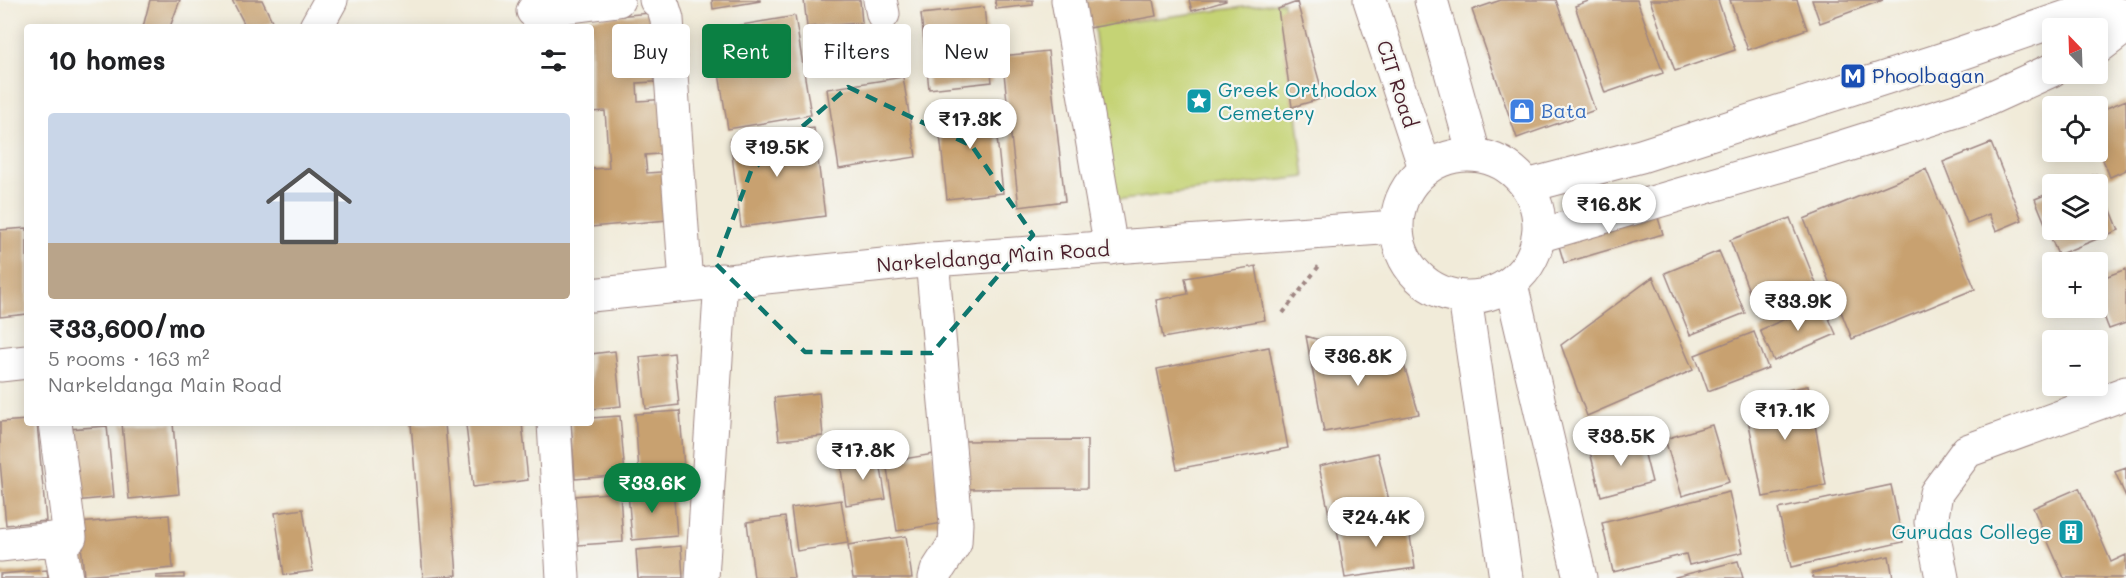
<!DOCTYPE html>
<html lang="en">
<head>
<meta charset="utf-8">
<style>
	:root { --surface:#fff; --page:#f6f6f6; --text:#202124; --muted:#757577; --line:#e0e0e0; --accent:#0b8043 }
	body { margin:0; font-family:Mali,sans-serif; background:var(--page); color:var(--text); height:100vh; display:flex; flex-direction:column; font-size:22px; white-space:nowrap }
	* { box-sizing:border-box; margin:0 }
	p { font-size:20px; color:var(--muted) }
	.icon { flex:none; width:33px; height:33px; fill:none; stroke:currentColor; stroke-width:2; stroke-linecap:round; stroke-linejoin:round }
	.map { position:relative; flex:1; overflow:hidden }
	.drawer { position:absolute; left:24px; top:24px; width:570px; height:402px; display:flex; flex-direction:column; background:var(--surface); border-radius:6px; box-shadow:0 3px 15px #0003 }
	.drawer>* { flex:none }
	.banner { position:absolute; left:612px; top:24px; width:570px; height:54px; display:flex; gap:12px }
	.needle { width:39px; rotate:337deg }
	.tools { position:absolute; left:2042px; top:18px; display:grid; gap:12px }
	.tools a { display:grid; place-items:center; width:66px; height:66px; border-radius:6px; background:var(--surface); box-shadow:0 3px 15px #0003; font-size:30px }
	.price { position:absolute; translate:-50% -51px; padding:0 14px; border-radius:21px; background:#fff; color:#222; font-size:20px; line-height:39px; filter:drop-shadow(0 2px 3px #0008) }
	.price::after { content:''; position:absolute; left:50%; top:36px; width:18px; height:14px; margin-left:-9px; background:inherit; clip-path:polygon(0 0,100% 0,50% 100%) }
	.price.on { background:var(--accent); color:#fff }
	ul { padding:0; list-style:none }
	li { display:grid; align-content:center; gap:12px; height:318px; padding:0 24px }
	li+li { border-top:2px solid var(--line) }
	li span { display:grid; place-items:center; height:186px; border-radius:6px; color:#555 }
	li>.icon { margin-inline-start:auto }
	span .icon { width:108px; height:108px; fill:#fffc; stroke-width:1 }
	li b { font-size:26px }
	h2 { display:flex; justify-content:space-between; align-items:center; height:72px; padding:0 24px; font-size:26px }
	.chip { padding:0 21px; border-radius:6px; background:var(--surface); box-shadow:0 3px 15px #0003; font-size:21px; line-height:54px }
	.chip.on { background:var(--accent); color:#fff }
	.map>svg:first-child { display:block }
	.green { fill:#c5d375; stroke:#887950; stroke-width:1.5 }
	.building { fill:#c8a16f }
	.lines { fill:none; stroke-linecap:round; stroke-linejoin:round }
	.minor-casing { stroke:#9e8582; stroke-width:35 }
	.major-casing { stroke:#9e8582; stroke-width:35 }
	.path { stroke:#9e8582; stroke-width:4; stroke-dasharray:4.5 4.5; stroke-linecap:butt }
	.minor { stroke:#fff; stroke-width:33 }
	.major { stroke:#fff; stroke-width:33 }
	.marked { fill:none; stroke:#0f766e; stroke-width:4.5; stroke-dasharray:12 8; stroke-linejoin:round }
	.labels { text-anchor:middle; stroke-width:4.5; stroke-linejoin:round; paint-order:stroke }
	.transit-label { font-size:20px; fill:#164399; stroke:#f6f6f2; text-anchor:start }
	.street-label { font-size:20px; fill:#4a1f2b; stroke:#f6f6f2 }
	.culture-label { font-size:20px; fill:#0d838f; stroke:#f6f6f2; text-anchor:start }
	.shop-label { font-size:20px; fill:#366cbe; stroke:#f6f6f2; text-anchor:start }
</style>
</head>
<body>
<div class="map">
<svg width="2126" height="578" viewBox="0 0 2126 578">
	<rect width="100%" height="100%" fill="#f6f6f2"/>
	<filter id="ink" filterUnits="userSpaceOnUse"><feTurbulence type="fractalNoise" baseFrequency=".0167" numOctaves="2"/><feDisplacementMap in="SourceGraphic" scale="12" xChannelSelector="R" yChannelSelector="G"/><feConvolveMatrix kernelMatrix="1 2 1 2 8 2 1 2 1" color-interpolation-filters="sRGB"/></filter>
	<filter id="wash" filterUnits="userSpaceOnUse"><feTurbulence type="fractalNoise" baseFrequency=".008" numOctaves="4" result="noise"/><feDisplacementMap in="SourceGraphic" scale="24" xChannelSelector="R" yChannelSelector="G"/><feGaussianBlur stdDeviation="1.35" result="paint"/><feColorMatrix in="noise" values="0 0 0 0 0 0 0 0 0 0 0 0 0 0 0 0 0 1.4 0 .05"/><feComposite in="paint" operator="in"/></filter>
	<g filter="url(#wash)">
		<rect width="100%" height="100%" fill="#f1ebd9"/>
		<path class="green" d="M1283,2L1305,177L1115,201L1094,26Z"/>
		<g id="blocks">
			<path class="building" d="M150,0H180L170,27H143Z
				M232,0H262L273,23L264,27H246Z
				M712,0H760V1L713,9Z
				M804,0H860L862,23L807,27Z
				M995,0H1033V5L996,9Z
				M1085,0H1153L1156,16L1089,28Z
				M1189,0H1226V1L1192,11Z
				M1501,0H1556L1595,110L1517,138L1472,10Z
				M1591,0H1637L1663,73L1605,93L1575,6Z
				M1650,0H1718L1735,50L1675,71Z
				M1730,0H1797L1807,29L1748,50Z
				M1812,0H1883L1820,23Z
				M1297,2L1324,98L1292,107L1278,9Z
				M984,7L992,82L929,89L921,14Z
				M662,12L668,81L637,83L638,101L669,99L673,153L645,155L647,173L675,171L678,219L591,227V169L609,168L605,111L591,112V27H548V22Z
				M795,16L811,115L728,129L712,30Z
				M1048,51L1065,201L1019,207L1002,56Z
				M903,77L916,157L839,169L827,89Z
				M2126,100V170L2110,177L2097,145V112Z
				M993,101L1003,193L947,199L937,107Z
				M814,128L825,216L741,227L730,139Z
				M1991,143L2022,220L1996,231L1989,214L1967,223L1943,162Z
				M1926,169L1975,289L1852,339L1804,219Z
				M2096,174L2119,230L2058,255L2035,199L2052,192V230H2097V184H2070Z
				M1655,208L1663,234L1564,263L1556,236Z
				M1790,218L1817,286L1756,310L1730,240Z
				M27,228V314L0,317V230Z
				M1719,251L1745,313L1690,335L1665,273Z
				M1256,266L1265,320L1163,338L1156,300L1188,294L1185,278Z
				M2126,269V323L2109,329L2097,298V280Z
				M1653,277L1693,370L1587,416L1561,345Z
				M1822,303L1836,334L1774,361L1760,330Z
				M1754,332L1768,368L1708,391L1695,355Z
				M1306,336L1404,365L1419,414L1324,432Z
				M1269,347L1288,448L1177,469L1157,369Z
				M615,351L621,406L591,409V354Z
				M674,353L679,405L646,409L640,357Z
				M1808,386L1826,485L1763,497L1744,398Z
				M819,393L823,436L779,440L774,398Z
				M680,411L684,469L639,472L635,414Z
				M620,416L625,475L575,479L571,423H591V418Z
				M27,420V423H37L46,521L6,525L0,462V422Z
				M122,423H173L179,494L129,499Z
				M411,423H445L457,575L423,578Z
				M481,423H522L528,480L473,487L466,425Z
				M1712,425L1729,482L1682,496L1665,439Z
				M107,426L114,497L75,501L69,429Z
				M1641,439L1652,482L1601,496L1590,452Z
				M1087,440V488L960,489V441Z
				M1378,453L1389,501L1329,514L1319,466Z
				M933,454L943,523L897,531L886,462Z
				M879,456L886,499L846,505L840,462Z
				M2126,468V497L2115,472Z
				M1891,485L1903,542L1791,567L1778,509Z
				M673,488L677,536L632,540L628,492Z
				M2079,488L2111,562L2126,555V578H2064L2033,508Z
				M620,492L623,542L578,545L574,496Z
				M1729,492L1743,552L1689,565L1686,554L1613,572L1602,523Z
				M841,500L848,543L797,551L791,508Z
				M303,509L313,571L284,575L275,513Z
				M169,515L173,568L84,576L79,523Z
				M785,517L794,578H754L747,522Z
				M1407,517L1415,568L1345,578L1337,529Z
				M906,536L912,578H853L848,545Z
				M681,546L683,578H638L636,550Z
				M1889,556L1893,578H1813L1812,573Z
				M1738,561L1743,578H1675V577Z
				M47,570L48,578H0V574Z
				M184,574V578H156V576Z"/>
		</g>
	</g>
	<g filter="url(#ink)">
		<use href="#blocks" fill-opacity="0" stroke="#9e8582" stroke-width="1.5"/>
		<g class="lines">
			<g class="minor-casing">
				<path id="minor" d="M656,0L663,6L667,19L686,284
					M880,0L883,14
					M1068,0L1111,248
					M533,11L618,0
					M316,27L331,0
					M2097,48L2126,26
					M1527,186L1641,156L1956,55L2090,9L2126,16
					M1538,236L1826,152L1975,105L2052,70
					M932,260L956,523L955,543L937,571L935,578
					M554,423L563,578
					M59,538L66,578
					M0,545L70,537L55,423
					M702,578L721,280
					M1942,578L1931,522L1936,493L1967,451L2126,393"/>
			</g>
			<g class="major-casing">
				<path id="major" d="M1370,0L1425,168
					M1431,0L1474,154
					M1397 226a71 71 0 1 1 142 0a71 71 0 1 1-142 0Z
					M1511,284L1580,578
					M591,295L932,260L1395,227
					M1465,298L1506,578
					M0,365L27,362"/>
			</g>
			<path class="path" d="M1283,313L1319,266"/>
			<use href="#minor" class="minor"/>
			<use href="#major" class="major"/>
		</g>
	</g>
	<path class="marked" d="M848,87L972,146L1033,235L932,353L805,352L716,264L751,171Z"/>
	<defs>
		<g id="metro-square" transform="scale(1.35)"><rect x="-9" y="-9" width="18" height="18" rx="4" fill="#1a4fb4" stroke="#f6f6f2"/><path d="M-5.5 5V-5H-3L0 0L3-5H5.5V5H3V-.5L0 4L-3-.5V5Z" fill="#fff"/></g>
		<g id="sight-square" transform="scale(1.35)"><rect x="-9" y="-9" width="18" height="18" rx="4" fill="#0f9aa8" stroke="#f6f6f2"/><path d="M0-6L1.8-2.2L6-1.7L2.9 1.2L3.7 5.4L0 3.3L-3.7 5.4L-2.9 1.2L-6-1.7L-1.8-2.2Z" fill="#fff"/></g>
		<g id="shop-square" transform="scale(1.35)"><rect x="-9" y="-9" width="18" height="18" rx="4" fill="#3f7fe0" stroke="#f6f6f2"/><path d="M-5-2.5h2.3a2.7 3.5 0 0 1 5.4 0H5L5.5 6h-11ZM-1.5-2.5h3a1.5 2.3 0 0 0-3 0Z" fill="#fff"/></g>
		<g id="building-square" transform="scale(1.35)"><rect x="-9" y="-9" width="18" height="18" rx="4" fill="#0f9aa8" stroke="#f6f6f2"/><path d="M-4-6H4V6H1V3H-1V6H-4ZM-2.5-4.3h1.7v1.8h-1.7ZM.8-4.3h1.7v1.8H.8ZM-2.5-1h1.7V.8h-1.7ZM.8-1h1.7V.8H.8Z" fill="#fff"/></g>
	</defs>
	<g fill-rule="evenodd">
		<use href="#metro-square" x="1853" y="76"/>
		<use href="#sight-square" x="1199" y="101"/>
		<use href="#shop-square" x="1522" y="111"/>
		<use href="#building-square" x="2071" y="532"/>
	</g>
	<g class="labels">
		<g class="transit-label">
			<text x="1872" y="83">Phoolbagan</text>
		</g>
		<g class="street-label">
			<text transform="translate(1397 84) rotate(72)" y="7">CIT Road</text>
			<text transform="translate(993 257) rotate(-4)" y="7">Narkeldanga Main Road</text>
		</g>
		<g class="culture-label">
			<text x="1218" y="97">Greek Orthodox<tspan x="1218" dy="23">Cemetery</tspan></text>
			<text x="2052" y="539" text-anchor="end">Gurudas College</text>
		</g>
		<g class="shop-label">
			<text x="1541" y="118">Bata</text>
		</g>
	</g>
</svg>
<div class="tools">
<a><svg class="needle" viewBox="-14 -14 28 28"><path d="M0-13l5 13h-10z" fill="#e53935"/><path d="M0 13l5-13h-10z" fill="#757577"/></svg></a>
<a><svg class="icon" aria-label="locate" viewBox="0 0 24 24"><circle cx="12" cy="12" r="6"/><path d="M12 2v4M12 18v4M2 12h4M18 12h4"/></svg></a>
<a><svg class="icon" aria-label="layers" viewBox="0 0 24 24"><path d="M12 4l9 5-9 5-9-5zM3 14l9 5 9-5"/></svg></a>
<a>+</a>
<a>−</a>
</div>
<b class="price" style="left:970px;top:150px">₹17.3K</b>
<b class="price" style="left:777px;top:178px">₹19.5K</b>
<b class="price" style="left:1609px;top:235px">₹16.8K</b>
<b class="price" style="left:1798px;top:332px">₹33.9K</b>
<b class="price" style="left:1358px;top:387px">₹36.8K</b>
<b class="price" style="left:1785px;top:441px">₹17.1K</b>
<b class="price" style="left:1621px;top:467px">₹38.5K</b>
<b class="price" style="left:863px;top:481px">₹17.8K</b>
<b class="price on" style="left:652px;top:514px">₹33.6K</b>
<b class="price" style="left:1376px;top:548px">₹24.4K</b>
<div class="banner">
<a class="chip">Buy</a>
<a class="chip on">Rent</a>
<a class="chip">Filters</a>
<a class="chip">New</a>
</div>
<section class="drawer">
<h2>10 homes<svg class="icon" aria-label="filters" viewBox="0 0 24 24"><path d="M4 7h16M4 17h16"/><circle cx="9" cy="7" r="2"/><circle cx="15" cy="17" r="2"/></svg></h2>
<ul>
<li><span style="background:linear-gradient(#c9d6e8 70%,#b9a48a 0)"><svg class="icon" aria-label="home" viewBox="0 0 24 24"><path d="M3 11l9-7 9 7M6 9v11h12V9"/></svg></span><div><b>₹33,600/mo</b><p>5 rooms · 163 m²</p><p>Narkeldanga Main Road</p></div></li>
</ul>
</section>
</div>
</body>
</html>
